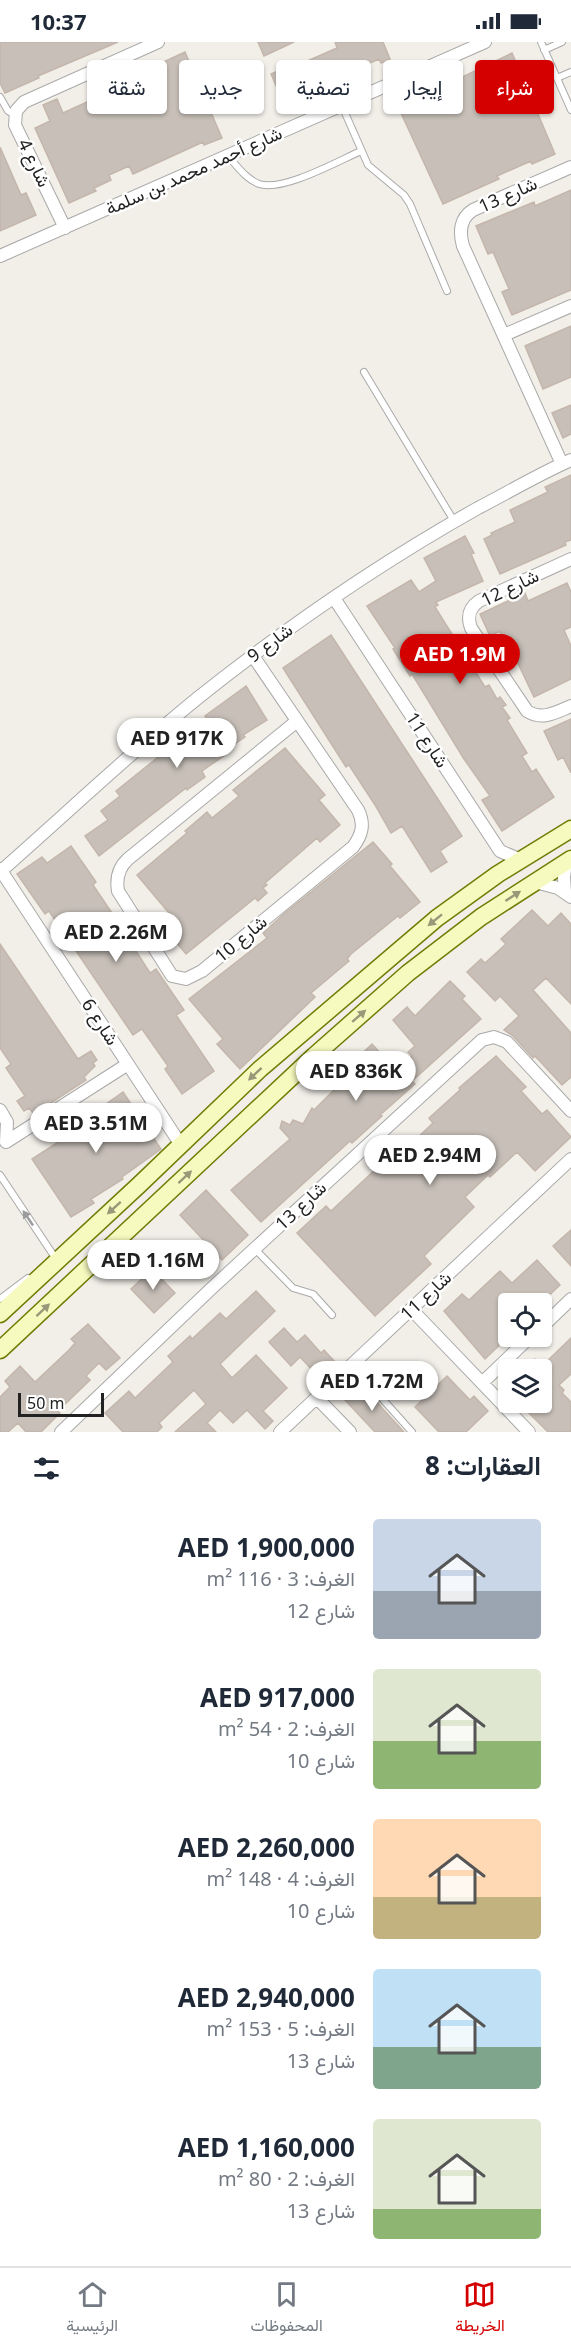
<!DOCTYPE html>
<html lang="ar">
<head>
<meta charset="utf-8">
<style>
	:root { --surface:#fff; --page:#f2f2f3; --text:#1f2937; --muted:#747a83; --line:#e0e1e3; --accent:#d40000 }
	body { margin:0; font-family:"Noto Sans",Vazirmatn,sans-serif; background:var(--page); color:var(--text); direction:rtl; height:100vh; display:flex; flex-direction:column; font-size:22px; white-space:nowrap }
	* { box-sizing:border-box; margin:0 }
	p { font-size:20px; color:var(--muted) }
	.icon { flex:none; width:33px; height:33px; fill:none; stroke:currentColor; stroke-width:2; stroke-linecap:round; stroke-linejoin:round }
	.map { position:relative; height:1390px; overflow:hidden; direction:ltr }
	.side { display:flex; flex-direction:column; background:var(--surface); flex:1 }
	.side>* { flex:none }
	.top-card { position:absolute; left:18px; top:18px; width:536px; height:54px; direction:rtl; display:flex; gap:12px }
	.fabs { position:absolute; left:498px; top:1251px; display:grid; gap:12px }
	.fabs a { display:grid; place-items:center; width:54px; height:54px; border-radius:6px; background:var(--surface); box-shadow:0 2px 4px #0004; font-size:30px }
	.scale { position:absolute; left:18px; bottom:15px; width:86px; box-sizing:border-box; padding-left:6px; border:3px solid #222; border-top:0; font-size:16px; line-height:21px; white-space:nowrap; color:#222; -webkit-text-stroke:4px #fff; paint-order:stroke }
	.price { position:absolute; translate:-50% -51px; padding:0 14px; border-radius:21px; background:#fff; color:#222; font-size:20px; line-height:39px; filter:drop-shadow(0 2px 3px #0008) }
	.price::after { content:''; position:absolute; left:50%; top:36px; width:18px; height:14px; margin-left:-9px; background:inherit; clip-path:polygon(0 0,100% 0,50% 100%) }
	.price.active { background:var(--accent); color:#fff }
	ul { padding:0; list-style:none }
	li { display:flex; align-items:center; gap:18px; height:150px; padding:0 30px }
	li span { display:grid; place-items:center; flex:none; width:168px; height:120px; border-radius:6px; color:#555 }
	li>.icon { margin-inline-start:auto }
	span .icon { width:72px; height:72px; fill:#fffc; stroke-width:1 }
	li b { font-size:26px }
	h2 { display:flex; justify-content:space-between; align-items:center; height:72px; padding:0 30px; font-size:26px }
	.tag { padding:0 21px; border-radius:6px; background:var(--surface); box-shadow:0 2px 4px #0004; font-size:21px; line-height:54px }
	.tag.active { background:var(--accent); color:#fff }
	.status { display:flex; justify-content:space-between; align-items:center; height:42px; padding:0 30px; background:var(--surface); direction:ltr }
	.status svg { height:16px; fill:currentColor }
	.tabs { display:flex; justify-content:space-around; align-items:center; height:84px; border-top:2px solid var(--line); background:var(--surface); font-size:16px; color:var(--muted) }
	.tabs a { display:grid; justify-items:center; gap:3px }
	.tabs .active { color:var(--accent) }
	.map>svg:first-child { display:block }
	.building { fill:#c7bfb8; stroke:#c4b6ab; stroke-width:1.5 }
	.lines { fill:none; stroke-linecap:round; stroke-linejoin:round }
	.lane-casing { stroke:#a9a9a9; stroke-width:8 }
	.street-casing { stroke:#a9a9a9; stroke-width:14 }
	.secondary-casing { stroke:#707d05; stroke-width:19 }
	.lane { stroke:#fff; stroke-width:6 }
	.street { stroke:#fff; stroke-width:12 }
	.secondary { stroke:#f7fabf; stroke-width:16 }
	.oneway { fill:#979978 }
	.oneway2 { fill:#9c9c9c }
	.labels { text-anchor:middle; stroke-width:5; stroke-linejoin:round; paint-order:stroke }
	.street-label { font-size:18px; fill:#222; stroke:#fff }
</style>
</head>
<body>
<div class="status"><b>10:37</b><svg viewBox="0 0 49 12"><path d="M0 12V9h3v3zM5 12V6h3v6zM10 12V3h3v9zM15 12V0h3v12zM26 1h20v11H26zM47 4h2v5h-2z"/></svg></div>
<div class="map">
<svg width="571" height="1390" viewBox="0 0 571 1390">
	<rect width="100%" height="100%" fill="#f2efe9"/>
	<path class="building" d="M0,0H118L38,34L39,36L5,51L0,41Z
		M258,0H294L264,14Z
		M335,0H383L390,17L381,21L379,17L343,33L345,37L284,62L271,32L295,22L296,24L337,6Z
		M185,10L222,96L204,103L203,100L133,132L129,124L109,133L111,138L94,146L96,149L69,161L35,86L50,79L43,63L57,57L63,71L98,55L96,50L162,23L161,21Z
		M512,11L555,112L532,122L531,119L497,134L499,137L443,162L395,58L423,45L425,50L437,45L439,50L460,41L458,37Z
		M0,105L21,153L26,151L36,173L0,189Z
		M571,148V248L512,273L502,250L509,247L493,210L488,212L476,184L534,160L535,164Z
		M571,284V335L543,347L525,304Z
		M571,363V392L563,396L552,371Z
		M571,433V498L565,500L566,503L500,532L484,497L492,493L491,491L515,480L510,468L548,450L545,445Z
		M465,494L474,511L471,512L483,539L436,560L438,563L435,565L485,645L489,643L497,657L500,655L506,663L502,665L510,676L507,678L527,711L522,714L532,730L536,727L554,755L502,789L482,758L490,754L464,717L412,632L410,634L393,607L395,606L367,564L411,538L419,550L436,539L424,516Z
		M567,541L571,550V585L564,588L571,604V637L534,655L513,611L511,612L500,589L490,594L480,572L525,551L528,559Z
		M331,593L462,794L440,809L447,820L431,830L402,784L391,791L375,763L349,723L346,725L283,626Z
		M246,644L267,678L243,693L245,695L223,710L225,713L202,729L205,735L187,748L186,746L99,814L85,794L108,778L101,769L120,754L116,749L162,712L160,709L179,696L181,700L209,680L205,674Z
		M571,677V731L563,715L558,718L544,689Z
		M285,706L325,753L319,758L340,783L320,800L317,796L287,822L265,841L267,843L263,846L267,851L258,859L255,856L186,912L159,880L169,871L137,833L187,791L185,789L207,770L212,776L239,754L233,748Z
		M373,800L392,822L390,824L420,860L400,876L398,874L351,912L347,917L349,919L311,951L315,955L240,1027L217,1002L223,997L189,957L267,896L263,891L285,871Z
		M71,804L96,840L93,843L137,908L136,909L150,931L156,927L184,968L176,973L214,1029L182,1052L165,1027L168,1024L142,987L133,993L49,869L45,872L17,832L42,815L47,821Z
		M532,868L548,884L561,871L571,882V962L546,936L533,948L571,991V1035L562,1043L535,1014L533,1016L513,994L504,988L519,974L500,954L495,959L467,930L481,917L485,921L506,902L501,897Z
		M0,902L78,1017L91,1009L97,1018L93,1021L95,1024L84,1035L86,1038L34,1072L29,1066L24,1069L17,1059L25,1054L6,1026L11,1022L0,1006Z
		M450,939L465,954L462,957L481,977L412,1039L415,1042L380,1073L382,1074L352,1101L350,1099L261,1180L231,1148L290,1097L280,1086L282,1079L290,1083L293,1078L303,1082L312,1066L314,1068L338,1044L331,1036L347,1020L350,1023L372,1002L396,1028L412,1014L408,1010L415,1004L393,978L407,965L415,974Z
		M496,1014L526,1045L521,1049L542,1072L547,1068L571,1095L535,1129L517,1110L490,1135L488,1133L465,1155L474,1165L424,1214L431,1222L375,1274L297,1191L326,1164L331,1169L393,1111L397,1115L433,1081L429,1076L460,1048L459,1046Z
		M123,1050L161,1107L122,1135L123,1137L91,1157L94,1161L71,1175L32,1117L60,1099L58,1096Z
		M206,1148L248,1193L222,1218L180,1173Z
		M571,1188V1224L553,1204Z
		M537,1218L560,1243L540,1262H508V1295L485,1317L444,1269L462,1252L469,1258L500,1229L512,1241Z
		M152,1227L175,1251L154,1271L131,1247Z
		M256,1249L275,1269L220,1322L232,1336L256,1313L287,1346L263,1369L273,1379L265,1387L247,1368L233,1381L220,1368L207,1381L216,1390H175L206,1362L194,1348L159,1381L162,1385L157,1390H123L105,1371L129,1349L135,1356L173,1320L168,1314L190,1294L192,1297L220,1271L226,1277Z
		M88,1282L120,1316L106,1328L99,1321L86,1334L90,1338L58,1369L60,1371L41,1390H26L18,1381L8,1390H0V1355L10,1345L5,1339L20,1324L35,1340L69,1308L75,1301L71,1297Z
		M284,1286L297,1300L305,1293L321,1311L324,1308L336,1321L320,1336L300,1315L291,1324L269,1300Z
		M571,1296V1332L559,1343L564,1348L562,1351L571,1360V1390H548L518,1360H542V1328H524L535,1317L542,1324Z
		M401,1320L418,1337L404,1351L388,1333Z
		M447,1334L470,1358L474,1354L488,1369L466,1390H439L415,1365Z
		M361,1343L404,1390H375L345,1358Z"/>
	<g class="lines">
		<g class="lane-casing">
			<path id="lane" d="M541,0L571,68
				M544,8L562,0
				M557,36L571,30
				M0,55L8,69L15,73
				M342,64L368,123L404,153L410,162L447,249
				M228,114C237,124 246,137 259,142C283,150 338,119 361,109
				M364,330L454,479
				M0,1133L56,1217
				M255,1207L293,1246L313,1252L332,1273
				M0,1257L28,1236
				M352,1323L412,1390"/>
		</g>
		<g class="street-casing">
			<path id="street" d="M65,186L15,83L16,69L24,60L158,0
				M0,214L485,0
				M504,293L571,264
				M562,422L463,204C459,190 460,176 473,168L571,125
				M571,517L479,559C469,566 467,575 471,586L527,669C542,679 557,670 571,664
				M334,556L500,809L521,818
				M253,614L358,768C365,782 362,793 353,805L202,929L186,937L172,934L118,849C116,837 118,826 128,817L297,679
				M0,827L181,1103
				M1,829C67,771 131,710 199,655C287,585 380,521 478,466C509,450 539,432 571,418
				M535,840L558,846L571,855
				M565,850L564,835L566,820
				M0,1068L7,1080L6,1100
				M6,1100L128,1022
				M411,1267L529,1390
				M542,1285L571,1257
				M482,1341L531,1294
				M317,1356L350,1390
				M61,1390L214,1244L482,998L494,995L507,1000L571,1069
				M280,1390L571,1117"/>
		</g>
		<g class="secondary-casing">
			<path id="secondary" d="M0,1272L139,1143L260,1027L403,905L437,876L498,832L571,787
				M0,1308L314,1014L408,931L481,875L571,817"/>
		</g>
		<use href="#lane" class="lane"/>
		<use href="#street" class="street"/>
		<use href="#secondary" class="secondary"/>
	</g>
	<defs><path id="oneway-solid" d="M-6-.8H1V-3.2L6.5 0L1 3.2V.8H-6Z" transform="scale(1.5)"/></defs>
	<g class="oneway">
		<use href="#oneway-solid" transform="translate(513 854) rotate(-33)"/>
		<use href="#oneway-solid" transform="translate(435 878) rotate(141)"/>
		<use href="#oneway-solid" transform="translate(359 974) rotate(-41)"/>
		<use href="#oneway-solid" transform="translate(255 1032) rotate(137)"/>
		<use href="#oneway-solid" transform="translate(185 1135) rotate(-43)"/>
		<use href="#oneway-solid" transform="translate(114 1166) rotate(138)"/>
		<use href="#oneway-solid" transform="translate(43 1268) rotate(-43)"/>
	</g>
	<use class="oneway2" href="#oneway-solid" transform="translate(28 1176) rotate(-124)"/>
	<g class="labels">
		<g class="street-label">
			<text transform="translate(34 121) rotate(64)" y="6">شارع 4</text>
			<text transform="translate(194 129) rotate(-24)" y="6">شارع أحمد محمد بن سلمة</text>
			<text transform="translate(508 153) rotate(-24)" y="6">شارع 13</text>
			<text transform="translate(510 546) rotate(-26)" y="6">شارع 12</text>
			<text transform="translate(270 601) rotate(-37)" y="6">شارع 9</text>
			<text transform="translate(427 698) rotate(57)" y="6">شارع 11</text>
			<text transform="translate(241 897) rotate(-40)" y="6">شارع 10</text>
			<text transform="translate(100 980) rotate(57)" y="6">شارع 6</text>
			<text transform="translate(301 1164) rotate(-43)" y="6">شارع 13</text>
			<text transform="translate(426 1254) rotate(-43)" y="6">شارع 11</text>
		</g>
	</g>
</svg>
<div class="fabs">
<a><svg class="icon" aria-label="locate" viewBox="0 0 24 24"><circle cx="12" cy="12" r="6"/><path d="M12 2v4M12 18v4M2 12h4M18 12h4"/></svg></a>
<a><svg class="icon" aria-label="layers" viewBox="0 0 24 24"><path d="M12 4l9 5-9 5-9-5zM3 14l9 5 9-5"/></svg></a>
</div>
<div class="scale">50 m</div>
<b class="price active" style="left:460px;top:643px">AED 1.9M</b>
<b class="price" style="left:177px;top:727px">AED 917K</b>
<b class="price" style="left:116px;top:921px">AED 2.26M</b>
<b class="price" style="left:356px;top:1060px">AED 836K</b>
<b class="price" style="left:96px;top:1112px">AED 3.51M</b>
<b class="price" style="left:430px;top:1144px">AED 2.94M</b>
<b class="price" style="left:153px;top:1249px">AED 1.16M</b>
<b class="price" style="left:372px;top:1370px">AED 1.72M</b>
<div class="top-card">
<a class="tag active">شراء</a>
<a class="tag">إيجار</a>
<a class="tag">تصفية</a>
<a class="tag">جديد</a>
<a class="tag">شقة</a>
</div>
</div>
<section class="side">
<h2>العقارات: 8<svg class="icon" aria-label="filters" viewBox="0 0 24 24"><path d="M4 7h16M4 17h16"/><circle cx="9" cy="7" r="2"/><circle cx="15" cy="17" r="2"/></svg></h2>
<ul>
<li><span style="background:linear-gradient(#c9d6e8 60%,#9aa5b1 0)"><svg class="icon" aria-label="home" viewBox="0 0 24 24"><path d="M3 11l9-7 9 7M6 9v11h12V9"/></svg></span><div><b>AED 1,900,000</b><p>الغرف: 3 · 116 m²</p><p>شارع 12</p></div></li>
<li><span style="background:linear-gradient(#dfe7d0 60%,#8fb573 0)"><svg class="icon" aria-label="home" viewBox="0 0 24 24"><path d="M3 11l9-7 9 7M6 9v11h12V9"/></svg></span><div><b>AED 917,000</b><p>الغرف: 2 · 54 m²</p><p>شارع 10</p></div></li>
<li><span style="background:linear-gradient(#ffd9b3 65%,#c2b280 0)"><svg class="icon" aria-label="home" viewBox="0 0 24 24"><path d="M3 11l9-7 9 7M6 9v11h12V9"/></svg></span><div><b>AED 2,260,000</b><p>الغرف: 4 · 148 m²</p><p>شارع 10</p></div></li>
<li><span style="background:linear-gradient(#bfe0f5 65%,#7fa58c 0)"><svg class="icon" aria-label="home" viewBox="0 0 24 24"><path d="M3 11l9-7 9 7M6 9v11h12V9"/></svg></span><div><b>AED 2,940,000</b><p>الغرف: 5 · 153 m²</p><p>شارع 13</p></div></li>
<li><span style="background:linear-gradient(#dfe7d0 75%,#8fb573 0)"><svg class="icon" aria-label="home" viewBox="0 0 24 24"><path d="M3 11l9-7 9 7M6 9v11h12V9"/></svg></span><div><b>AED 1,160,000</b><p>الغرف: 2 · 80 m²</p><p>شارع 13</p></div></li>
</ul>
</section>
<nav class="tabs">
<a class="active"><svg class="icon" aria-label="map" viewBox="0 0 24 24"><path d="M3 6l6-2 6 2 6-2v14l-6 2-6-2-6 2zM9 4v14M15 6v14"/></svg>الخريطة</a>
<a><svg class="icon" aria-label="saved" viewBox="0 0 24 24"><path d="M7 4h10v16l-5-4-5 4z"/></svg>المحفوظات</a>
<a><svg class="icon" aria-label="home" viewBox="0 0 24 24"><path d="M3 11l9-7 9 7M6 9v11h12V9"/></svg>الرئيسية</a>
</nav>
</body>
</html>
